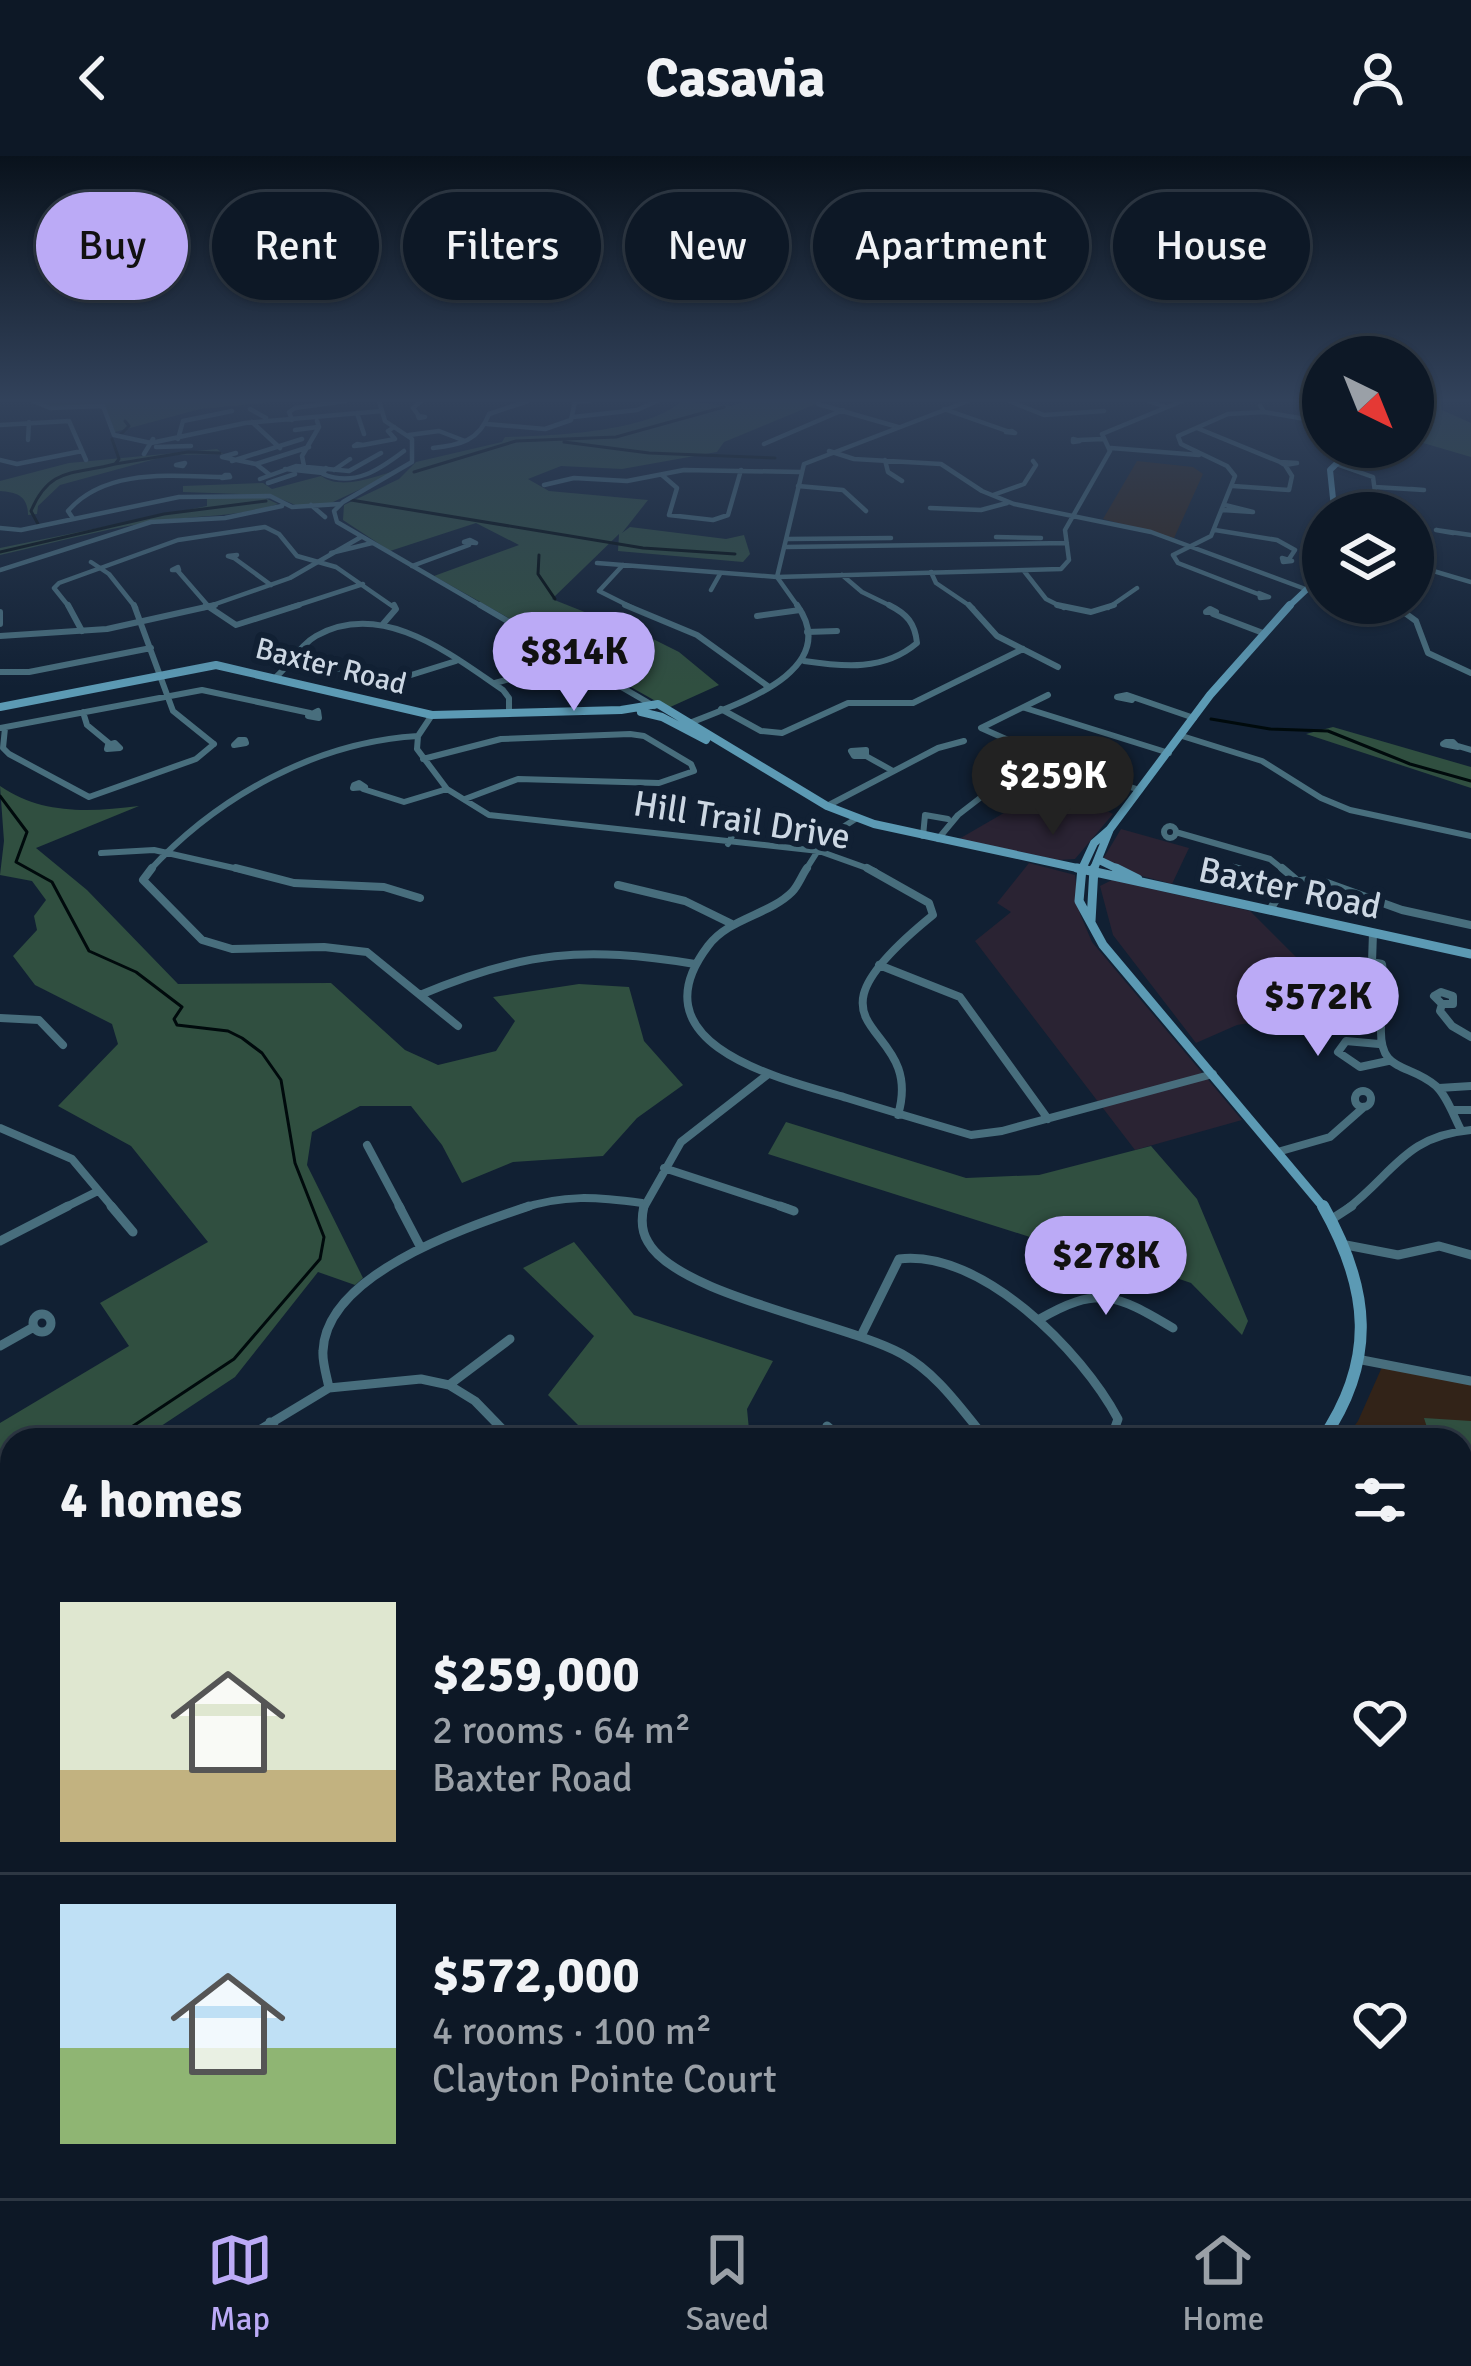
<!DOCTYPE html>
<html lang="en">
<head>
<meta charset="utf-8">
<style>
	:root { --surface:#0d1826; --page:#16212e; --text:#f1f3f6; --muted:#9aa0a7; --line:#2d3743; --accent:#bbaaf6 }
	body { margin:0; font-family:Signika,sans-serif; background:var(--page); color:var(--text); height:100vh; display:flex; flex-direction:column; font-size:45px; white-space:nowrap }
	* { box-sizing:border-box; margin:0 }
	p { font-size:39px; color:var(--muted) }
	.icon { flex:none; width:66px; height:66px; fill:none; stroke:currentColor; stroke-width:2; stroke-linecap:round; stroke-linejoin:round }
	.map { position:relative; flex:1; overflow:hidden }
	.drawer { position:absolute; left:0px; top:1272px; width:1473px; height:771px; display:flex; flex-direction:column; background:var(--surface); border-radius:36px 36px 0 0; box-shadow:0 3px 9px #0004,0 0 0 3px var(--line) }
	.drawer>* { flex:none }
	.guide { position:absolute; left:36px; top:36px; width:1401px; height:108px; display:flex; gap:24px }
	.needle { width:78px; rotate:137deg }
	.controls { position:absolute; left:1302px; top:180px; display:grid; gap:24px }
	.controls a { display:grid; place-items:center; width:132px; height:132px; border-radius:50%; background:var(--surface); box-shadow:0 3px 9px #0004,0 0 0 3px var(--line); font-size:60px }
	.price { position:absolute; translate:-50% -102px; padding:0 27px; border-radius:42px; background:var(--accent); color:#111; font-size:39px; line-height:78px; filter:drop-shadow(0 3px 6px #0008) }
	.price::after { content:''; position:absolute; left:50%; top:72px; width:36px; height:27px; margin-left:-18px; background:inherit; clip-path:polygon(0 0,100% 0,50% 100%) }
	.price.on { background:#222; color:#fff }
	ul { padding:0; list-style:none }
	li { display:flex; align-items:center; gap:36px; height:300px; padding:0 60px }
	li+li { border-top:3px solid var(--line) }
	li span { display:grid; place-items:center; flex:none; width:336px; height:240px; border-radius:0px; color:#555 }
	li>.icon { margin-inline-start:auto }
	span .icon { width:144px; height:144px; fill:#fffc; stroke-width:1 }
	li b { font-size:51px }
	h2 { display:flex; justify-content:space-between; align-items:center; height:144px; padding:0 60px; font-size:51px }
	.chip { padding:0 42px; border-radius:54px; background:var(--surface); box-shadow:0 3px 9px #0004,0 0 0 3px var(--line); font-size:42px; line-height:108px }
	.chip.on { background:var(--accent); color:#111 }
	header { display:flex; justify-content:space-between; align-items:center; height:156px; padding:0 60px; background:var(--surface); font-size:54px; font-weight:700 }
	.tab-bar { display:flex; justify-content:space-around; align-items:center; height:168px; border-top:3px solid var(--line); background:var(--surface); font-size:33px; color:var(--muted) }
	.tab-bar a { display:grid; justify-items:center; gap:6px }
	.tab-bar .on { color:var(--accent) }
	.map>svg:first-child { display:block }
	.commercial { fill:#2a2333 }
	.education { fill:#322318 }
	.green { fill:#304f40 }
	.water { fill:#000a0c }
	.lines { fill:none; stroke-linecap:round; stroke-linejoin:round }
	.stream { stroke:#000a0c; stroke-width:3 }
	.minor-far4 { stroke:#486e7d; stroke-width:4.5 }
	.minor-far3 { stroke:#486e7d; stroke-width:6 }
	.minor-far2 { stroke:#486e7d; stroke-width:8 }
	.minor-far1 { stroke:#486e7d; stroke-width:9 }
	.minor { stroke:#486e7d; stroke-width:10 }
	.tertiary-far1 { stroke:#486e7d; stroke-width:4.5 }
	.tertiary { stroke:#486e7d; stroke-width:6 }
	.secondary-far4 { stroke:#5c9ab4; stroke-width:6 }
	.secondary-far3 { stroke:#5c9ab4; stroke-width:8 }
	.secondary-far2 { stroke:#5c9ab4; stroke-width:9 }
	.secondary-far1 { stroke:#5c9ab4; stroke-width:12 }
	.secondary { stroke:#5c9ab4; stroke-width:15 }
	.labels { text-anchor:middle; stroke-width:12; stroke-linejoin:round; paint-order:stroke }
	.far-street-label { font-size:30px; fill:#ccd7e3; stroke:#112033 }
	.street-label { font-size:36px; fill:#ccd7e3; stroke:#112033 }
</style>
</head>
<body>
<header><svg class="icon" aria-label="back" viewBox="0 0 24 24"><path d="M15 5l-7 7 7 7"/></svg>Casavia<svg class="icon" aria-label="person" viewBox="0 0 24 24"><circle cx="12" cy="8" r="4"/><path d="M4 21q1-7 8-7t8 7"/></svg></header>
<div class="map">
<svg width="1471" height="2042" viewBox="0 0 1471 2042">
	<rect width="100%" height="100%" fill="#112033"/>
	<path class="commercial" d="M1054,628L1113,658L1075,703L1058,704L959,683Z
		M1121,673L1189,692L1172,728L1108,711L1103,703Z
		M1029,707L1075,719L1080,758L1092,786L1242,964L1135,994L975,785L1011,756L997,747Z
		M1112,724L1250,755L1309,814L1290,821L1321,855L1237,869L1196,887L1113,779L1100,730Z"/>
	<path class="education" d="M1137,305L1193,311L1203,318L1174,382L1103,363Z
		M1382,1211L1471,1228V1908L1461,1898V1284H1344L1358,1265Z"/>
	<path class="green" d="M44,245H284L200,253L115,276L104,249L53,251L38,247Z
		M681,245L731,250L746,245H823L724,286L717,296L622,313L561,310L528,323L549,335L648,344L622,377L630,371L726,383L744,379L750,398L743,406L618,395L619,378L552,443L655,484L679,496L719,529L668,552L434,420L519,389L476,367L390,395L343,364L344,349L399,323L416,306L502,286L505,281C549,280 650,276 681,245Z
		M1413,245H1440L1442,254L1471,267V301L1413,284Z
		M217,293L223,298L170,299L60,329L38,350L37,358L28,359C28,341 18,336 0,335V325L69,307Z
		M407,311L331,347L298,350L271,339L183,336V330L263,327L272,333L321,320C343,336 382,318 407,311Z
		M263,341L278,348C243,360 211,359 176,363C117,369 58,386 0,399V392L207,350V342Z
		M1333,571L1471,611V632L1306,578Z
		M0,630C42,659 90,656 139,650L36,692L87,734L178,828L331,827L405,894L438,909L496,895L515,865L493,841L579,828L629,831L644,885L683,929L637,962L603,1000L513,1006L462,1027L442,989L411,950H360L312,976L307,1009L363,1122L355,1129L318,1116L235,1221L140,1284H12V1375L0,1386V1267L129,1190L100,1147L208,1086L131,990L58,950L118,888L112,868L35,829L13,800L37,774L34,760L46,744L32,725L0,719L4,685Z
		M786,966L966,1022L1039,1019L1151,990L1197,1043L1248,1165L1242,1179L1191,1127L1077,1088L1033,1082L768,998Z
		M574,1086L634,1159L773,1205L747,1253L750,1284H593L548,1239L594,1180L523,1112Z
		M1424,1262L1471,1265V1345L1461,1344V1284H1431Z"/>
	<path class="water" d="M574,466L629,495L631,502L605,508L555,480L564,477L558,473Z"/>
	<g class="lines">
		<path class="stream" d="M120,279L129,270L125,265
			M564,286L649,297L775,302
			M115,308L188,296L220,297
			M414,316L516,285L616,281L724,251
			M351,344L643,392L735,398
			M38,368L31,355C50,310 74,319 115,308L119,303L112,283
			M0,396L164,358L266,345
			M539,399L538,418L555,443
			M1211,563L1270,573L1328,575L1410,608L1471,625
			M0,640L27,676L16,706L52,726L89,795L136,816L182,851L174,863L177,869L228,875L242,882L262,897L281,924L295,1007L324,1081L320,1103L234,1203L112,1284
			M0,1358L12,1350"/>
		<path class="minor-far4" d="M33,245L50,252L103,250L114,279L151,287L245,267L382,255
			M1009,245L1044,259L1104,255
			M1149,245L1165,251
			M575,246L589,245
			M818,248L898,271
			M1260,249L1264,256L1323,266
			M250,253L266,262
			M944,253L1007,275
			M357,257L364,278
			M418,260L425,261L419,262Z
			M419,260L413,252L421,245
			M573,261L637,254L657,245
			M292,264L289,256L295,252L345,245
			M252,266L280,292
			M487,268L545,273L571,264L575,245
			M0,269L69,265L86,304
			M1197,272L1280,306
			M295,274L318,271
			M1012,275L1015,277L1006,276Z
			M409,279L439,275L465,285
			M178,283L183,265L232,255
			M1073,283L1080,285L1073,286Z
			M28,284L29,266
			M1079,284L1103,283
			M357,288L363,289L354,290Z
			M764,288L843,254
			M363,289L395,283L388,275L394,271
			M156,291L191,290
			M433,292C460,289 479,285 489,258L528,245
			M1111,292L1199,299
			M829,295L854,303L941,308L982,335L1014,348L1151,376L1308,434
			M236,297L222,301L256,308
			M144,298L153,283
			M0,304L17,308L82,295
			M885,304L888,316L902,325
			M232,305L302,283
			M1280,306L1297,307L1285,309Z
			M185,307L183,310L176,309Z
			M1336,308L1373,321L1377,351L1369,353L1371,357
			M304,310L302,300L319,271L317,265
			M326,312L323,318C354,331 379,314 404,295
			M285,313L323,317
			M334,314L350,303
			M225,319H229L230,321L222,322Z
			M270,319L256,308L309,291
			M662,319L677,332L669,359L713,364L728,359L741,314
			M260,323L296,310L349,315L381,297
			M268,327L295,318
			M544,329L574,322L627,325L684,314L800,316
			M798,330L843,334L866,355
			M1233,330L1289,334L1292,320L1285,309
			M1375,331L1424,334L1411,333
			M993,339L1024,328L1036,309L1033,305
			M311,349L325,361
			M930,352L981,354L1007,347
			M1223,354L1253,356L1225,349
			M72,361L68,355C105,312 171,320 222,321
			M0,372L21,374L179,341L270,340L292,351L340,348
			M1215,374L1277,384L1295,394L1289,403
			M1453,377L1436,374L1471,379
			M996,381L1041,382
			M787,383L891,382
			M470,384L476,387L464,386Z
			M785,391L1067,387
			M237,399L234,402L228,400Z
			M234,402L271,429
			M1282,402L1292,405L1283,406Z
			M91,406L109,418L136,452
			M597,407L777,421L1061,413L1069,404L1065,374L1110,295L1102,278L1182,245
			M623,409L599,435L633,452
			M1413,409L1471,426
			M412,410L469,389
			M178,411L179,414H172Z
			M0,414L151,366L225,362L282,350
			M177,414L210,452
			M1024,415L1046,443L1064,452
			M931,416L936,427L973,452
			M842,419L862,436L895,452
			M711,434L720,418
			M1259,437L1269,441L1260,442Z
			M1258,438L1178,407L1173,399L1211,380L1235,320L1227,310L1181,288L1178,280L1228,258L1264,256
			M1392,447L1398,452
			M70,452L54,432L59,427L178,384L265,371L279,378L297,400L336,411L395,452
			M289,452L363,428
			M1108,452L1137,432"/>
		<path class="minor-far3" d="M68,449L82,475
			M134,449L173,555L214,588
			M206,449L236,469L299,449
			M625,449L697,479L769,531
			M969,449L997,480L1058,511
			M1057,449L1091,456L1114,449
			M1394,449L1416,465L1428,497L1471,517
			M1210,453L1216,456H1206Z
			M0,456V468
			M1213,458L1263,477
			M757,460L800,454
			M383,468L396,453L394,449
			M807,476L837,475
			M297,504L395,524L456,505
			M804,505C844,511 884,515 917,487C915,467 907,458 889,449
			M0,516H29L151,492
			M277,520C291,508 300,489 316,480C382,443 450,498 503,534L509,542V558
			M495,527L534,516L572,535
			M1048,539L981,572L1078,615L1140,634
			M1132,544L1117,541L1127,539L1194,562
			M1025,552L1169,597
			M721,553L761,575L782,577L848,547H913L1023,493
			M318,555L319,562L308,560Z
			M83,556L87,569L110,588
			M432,559L418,580L417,593L447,633L489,659L819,695L875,715
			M0,572L202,534L310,557
			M5,572L3,592L9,598L89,641L196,603L214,588
			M1182,580L1262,605L1321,642L1350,654L1471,680
			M239,584H245L246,587L234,589Z
			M1446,586H1453L1458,591L1443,588Z
			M115,587L120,592L107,593L108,589Z
			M1458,590L1471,594
			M866,594V600H854L851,595Z
			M866,600L893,615
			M423,603L501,583L630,578L644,580L691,608L694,615L659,627L518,623L465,643
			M359,627L365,631L353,632L354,629Z
			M363,633L404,646L447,633
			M827,650L938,592L964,585
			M1164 676a6 6 0 1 1 12 0a6 6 0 1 1-12 0Z
			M1179,677L1270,703L1285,715
			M923,680L925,659L948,663
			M938,683L958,659L1002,625L991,622L992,629
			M728,688L741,662L755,651
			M101,697L154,694L247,715
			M149,715C218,640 316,586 418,580
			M805,715L826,682L857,662
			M1228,715H1241"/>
		<path class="minor-far2" d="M152,712L143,724L202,784L232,793L324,791L367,796L458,870
			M236,712L294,727L384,731L420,742
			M807,712C802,719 798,730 792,736C769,759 729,762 708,790C633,889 781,923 847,942C889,955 930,967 971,979L1002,975L1213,918
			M867,712L929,747L933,759C781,882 927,860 898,959
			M1233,712L1227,715L1239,718L1242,714L1235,712
			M1282,712L1295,723
			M618,729L685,745L732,768
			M1270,754L1286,727L1316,723L1402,754L1471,769
			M1372,806L1382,808L1384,823L1379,829L1324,841L1307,823L1312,815Z
			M1372,806L1373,777
			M879,809L960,841L1048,963
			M1441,836L1453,840V848H1442L1434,840Z
			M420,839C524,795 584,790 695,808
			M1442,848L1440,855L1452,870L1471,881
			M1366,853L1381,871C1379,918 1408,906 1436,930C1447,940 1454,961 1461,974
			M0,862L39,864L63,889
			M1379,888L1346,885L1338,896L1360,911L1388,905
			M1439,932L1471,930
			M1355 943a8 8 0 1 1 16 0a8 8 0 1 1-16 0Z
			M1454,954H1471
			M0,972L72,1003L114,1053
			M367,989L401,1053
			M1281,995L1330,981L1364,951
			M664,1012L789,1053
			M62,1053L98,1035
			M520,1053C564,1038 597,1041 642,1047
			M643,1053L681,986L767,919
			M1347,1053C1394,1017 1405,980 1471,974"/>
		<path class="minor-far1" d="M111,1050L133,1076
			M399,1050L421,1092
			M644,1050C641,1063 641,1075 648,1086C677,1139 846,1167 902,1198C938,1218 961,1253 987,1284
			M780,1050L794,1055
			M1332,1063L1352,1050
			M0,1085L68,1050
			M1346,1089L1398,1099L1439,1090L1471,1099
			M33 1167a9 9 0 1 1 18 0a9 9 0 1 1-18 0Z
			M1038,1164C1098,1129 1116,1138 1173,1172
			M861,1180L899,1103C981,1093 1082,1195 1118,1263L1113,1277L1104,1284
			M0,1190L32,1172
			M1362,1204L1471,1225
			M449,1229L510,1183
			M329,1232C327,1221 322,1206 323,1195C326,1117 468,1071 529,1050
			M270,1266L285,1284
			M827,1270L843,1284
			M243,1284L329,1232L421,1223L449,1229L475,1245L513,1284
			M1461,1384L1471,1386
			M1461,1428H1471
			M0,1442L12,1434"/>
		<path class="minor" d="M1461,1551L1471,1560
			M0,1684L12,1679
			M0,1884L12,1875
			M771,2031L777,2042
			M101,2042L113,2031
			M740,2042L746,2031
			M931,2042L942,2031L957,2042
			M1173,2042L1187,2037L1201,2042"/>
		<path class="tertiary-far1" d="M379,245L385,265L412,283V306L343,346L334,355L337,366L485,452
			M331,397L372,387
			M204,452L290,422L361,381
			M799,452L777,421L804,308L968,245"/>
		<path class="tertiary" d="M480,449L654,550
			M0,480L107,473L215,449
			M685,569C730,550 845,517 797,449"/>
		<path class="secondary-far4" d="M1334,352L1330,314L1354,291
			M1287,452L1323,418"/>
		<path class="secondary-far3" d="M0,551L216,509L432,559L621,554L658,548L827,650L874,668L1091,715
			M641,556L662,561L706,584
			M1099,704L1122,715
			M1081,715L1094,687L1110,673L1210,539L1290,449
			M1093,715L1110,673"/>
		<path class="secondary-far2" d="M1077,712L1471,798
			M1082,712L1079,745L1103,789L1325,1053
			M1116,712L1138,723
			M1091,765L1094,712"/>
		<path class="secondary-far1" d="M1322,1284C1377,1204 1370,1133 1323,1050"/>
		<path class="secondary" d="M692,2042L695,2031"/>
	</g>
	<linearGradient id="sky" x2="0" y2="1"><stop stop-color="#09121c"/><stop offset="0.46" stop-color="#32425b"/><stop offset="1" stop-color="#32425b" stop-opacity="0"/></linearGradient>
	<rect width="1471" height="531" fill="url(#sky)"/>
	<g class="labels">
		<g class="far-street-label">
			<text transform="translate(331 510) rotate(14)" y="10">Baxter Road</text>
		</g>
		<g class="street-label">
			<text transform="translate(742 663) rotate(9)" y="13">Hill Trail Drive</text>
			<text transform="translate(1290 731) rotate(12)" y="13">Baxter Road</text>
		</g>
	</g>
</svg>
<div class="controls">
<a><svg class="needle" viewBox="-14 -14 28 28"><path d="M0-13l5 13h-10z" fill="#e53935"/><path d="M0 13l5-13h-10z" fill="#9aa0a7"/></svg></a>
<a><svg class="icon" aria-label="layers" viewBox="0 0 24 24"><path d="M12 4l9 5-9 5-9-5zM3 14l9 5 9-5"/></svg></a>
</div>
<b class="price" style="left:574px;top:558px">$814K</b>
<b class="price on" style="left:1053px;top:682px">$259K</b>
<b class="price" style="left:1318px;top:903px">$572K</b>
<b class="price" style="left:1106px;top:1162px">$278K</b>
<div class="guide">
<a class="chip on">Buy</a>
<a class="chip">Rent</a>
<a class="chip">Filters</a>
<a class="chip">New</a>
<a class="chip">Apartment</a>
<a class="chip">House</a>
</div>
<section class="drawer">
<h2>4 homes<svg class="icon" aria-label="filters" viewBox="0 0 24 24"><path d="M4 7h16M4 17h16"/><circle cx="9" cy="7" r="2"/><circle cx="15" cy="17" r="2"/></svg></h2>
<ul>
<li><span style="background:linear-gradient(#dfe7d0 70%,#c2b280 0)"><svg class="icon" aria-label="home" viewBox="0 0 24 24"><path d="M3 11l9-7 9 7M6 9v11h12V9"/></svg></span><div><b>$259,000</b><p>2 rooms · 64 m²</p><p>Baxter Road</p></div><svg class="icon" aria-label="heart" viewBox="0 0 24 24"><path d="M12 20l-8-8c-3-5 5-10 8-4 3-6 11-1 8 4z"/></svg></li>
<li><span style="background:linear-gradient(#bfe0f5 60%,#8fb573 0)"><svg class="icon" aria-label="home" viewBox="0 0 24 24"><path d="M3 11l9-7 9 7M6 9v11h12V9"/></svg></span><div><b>$572,000</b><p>4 rooms · 100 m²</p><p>Clayton Pointe Court</p></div><svg class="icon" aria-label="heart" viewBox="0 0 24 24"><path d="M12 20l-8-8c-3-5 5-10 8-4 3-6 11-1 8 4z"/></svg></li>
</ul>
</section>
</div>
<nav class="tab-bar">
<a class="on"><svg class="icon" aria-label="map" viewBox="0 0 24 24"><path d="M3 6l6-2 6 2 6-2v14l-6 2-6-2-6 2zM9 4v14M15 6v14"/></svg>Map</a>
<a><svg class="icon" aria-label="saved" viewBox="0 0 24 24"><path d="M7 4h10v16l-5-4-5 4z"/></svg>Saved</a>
<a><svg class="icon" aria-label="home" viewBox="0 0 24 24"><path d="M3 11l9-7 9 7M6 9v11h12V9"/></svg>Home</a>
</nav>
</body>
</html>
